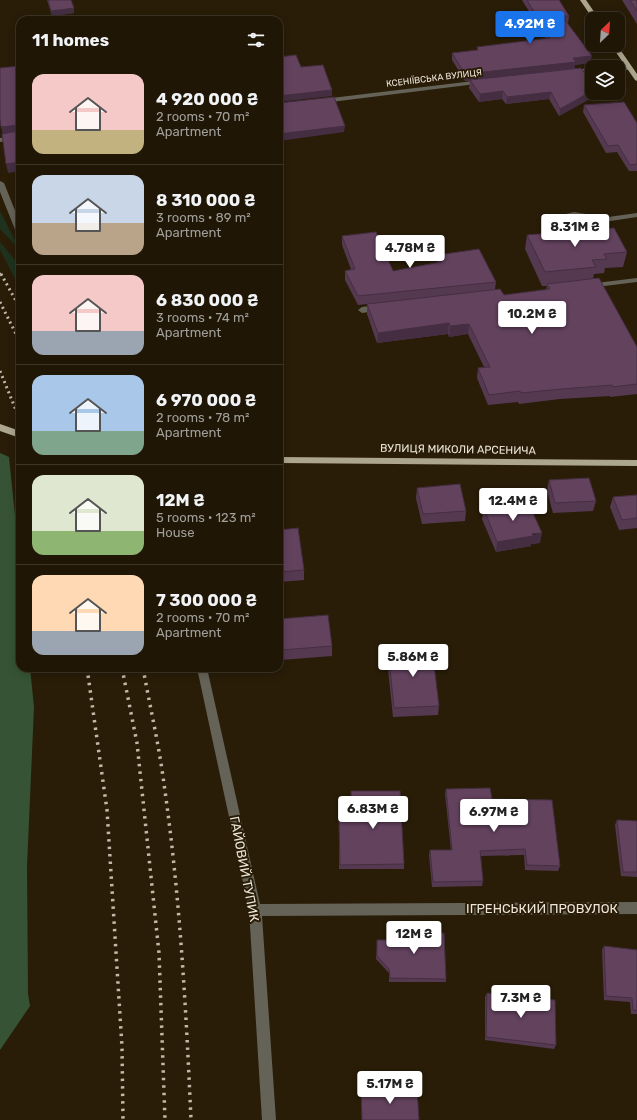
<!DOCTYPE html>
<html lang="en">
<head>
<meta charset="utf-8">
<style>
	:root { --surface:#1f1606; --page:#2c2314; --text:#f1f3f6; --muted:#a19f9b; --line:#3c3528; --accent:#1a73e8 }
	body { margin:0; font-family:Rubik,sans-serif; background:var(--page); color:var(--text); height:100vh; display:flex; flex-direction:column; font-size:15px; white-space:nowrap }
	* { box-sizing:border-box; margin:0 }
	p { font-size:13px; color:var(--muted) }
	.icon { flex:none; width:22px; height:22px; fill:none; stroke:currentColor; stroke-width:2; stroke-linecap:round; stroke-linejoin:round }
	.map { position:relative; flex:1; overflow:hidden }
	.panel { position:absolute; left:16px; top:16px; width:267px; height:656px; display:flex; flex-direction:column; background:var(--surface); border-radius:12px; box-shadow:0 2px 10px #0003,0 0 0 1px var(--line) }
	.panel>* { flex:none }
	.needle { width:26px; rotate:25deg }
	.tools { position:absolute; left:585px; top:12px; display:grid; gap:8px }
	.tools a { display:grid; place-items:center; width:40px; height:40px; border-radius:8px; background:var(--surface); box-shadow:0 2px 10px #0003,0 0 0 1px var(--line); font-size:20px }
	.price { position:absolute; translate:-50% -34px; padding:0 9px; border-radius:4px; background:#fff; color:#222; font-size:13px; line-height:26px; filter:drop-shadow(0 1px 2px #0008) }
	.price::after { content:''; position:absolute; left:50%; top:24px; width:12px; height:9px; margin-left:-6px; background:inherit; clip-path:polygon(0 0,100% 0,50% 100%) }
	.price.on { background:var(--accent); color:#fff }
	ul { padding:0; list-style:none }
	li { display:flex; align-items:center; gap:12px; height:100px; padding:0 16px }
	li+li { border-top:1px solid var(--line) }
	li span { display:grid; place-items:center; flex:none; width:112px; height:80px; border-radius:12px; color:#555 }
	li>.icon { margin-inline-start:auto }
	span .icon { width:48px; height:48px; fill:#fffc; stroke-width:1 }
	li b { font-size:17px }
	h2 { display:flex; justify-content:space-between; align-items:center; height:48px; padding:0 16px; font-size:17px }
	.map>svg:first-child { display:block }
	.green { fill:#1e321d }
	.forest { fill:#365435 }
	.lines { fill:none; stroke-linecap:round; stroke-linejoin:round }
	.minor { fill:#656257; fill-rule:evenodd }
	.major { fill:#ada68f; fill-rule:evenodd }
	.rail-far2 { stroke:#c0b8a9; stroke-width:2; stroke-dasharray:1.5 3; stroke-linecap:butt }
	.rail-far1 { stroke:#c0b8a9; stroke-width:3; stroke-dasharray:2 3.5; stroke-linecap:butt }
	.rail { stroke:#c0b8a9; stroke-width:3.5; stroke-dasharray:2.5 5; stroke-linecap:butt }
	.wall { fill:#553951 }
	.shaded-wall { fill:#452e42 }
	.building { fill:#63425e; stroke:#452e42 }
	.labels { text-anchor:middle; stroke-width:4; stroke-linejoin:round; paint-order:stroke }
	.far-street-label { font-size:9px; fill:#ede5d8; stroke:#291d08 }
	.street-label { font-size:11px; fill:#ede5d8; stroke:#291d08 }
	.near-street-label { font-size:13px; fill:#ede5d8; stroke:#291d08 }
</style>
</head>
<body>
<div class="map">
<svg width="637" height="1120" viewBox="0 0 637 1120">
	<rect width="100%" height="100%" fill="#291d08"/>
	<path class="green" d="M0,211L20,250L0,229Z
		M0,242L20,266V288L0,250Z"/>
	<path class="forest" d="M0,453L9,457L20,564V668H30L34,707L27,866L28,994L30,1006L0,1050Z"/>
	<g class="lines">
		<path class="minor" d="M618,66H629L632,68L629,70H618V67H615Z
			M592,68V72L571,74L568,72L571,70Z
			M482,80L485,82L484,83L323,103L320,101L323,99Z
			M20,135V139L0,142V138Z
			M0,181L4,183L20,223V234L16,232L0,192Z
			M574,212L586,214L594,219L637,213V217L597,223L598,225C590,243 565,238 555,225L557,216ZM574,216C581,217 587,218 590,225C585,237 570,232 563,225L564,219Z
			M637,278V282L588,288L584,286L588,284Z
			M379,305L382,306L383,308L382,310L362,313L358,310L362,307Z
			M197,668H207L260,904L637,902V914L262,916L276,1120H262L249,910Z"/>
		<path class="major" d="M580,0H586L599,19H593Z
			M611,45H617L637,74V81L635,80Z
			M0,424L20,431V438L0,431Z
			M279,457L637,460V466L279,463Z"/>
		<path class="rail-far2" d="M0,273L1,275"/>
		<path class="rail-far1" d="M1,274L20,308
			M0,302L20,342
			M0,371L20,420"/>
		<path class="rail" d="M87,668L107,810L122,1047L123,1120
			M122,668L137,743L159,953L165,1120
			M143,668C150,707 159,745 164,784C180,896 186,1008 191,1120"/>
	</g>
	<path class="wall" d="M47,0H71L74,8V13L52,16Z
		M522,0H559L569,16L568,23H567L590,63L575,65V68L595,96L559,116L549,99L506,104L502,99L479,102L469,88L470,81H465L452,60V53L477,50V47L546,39Z
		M622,0H637V24Z
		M584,105L637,123V171H629L617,152L606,153L583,112Z
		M527,235L627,252L623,267L605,268L604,273L594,274L593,278L637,347V394L610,397V396L560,399L519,404L518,402L488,405L477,378L478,368L484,367L468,334L449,337L448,334L377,343L367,314V304L358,305L345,280V271L351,269L342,245V236L393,271L438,262V255L496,282L495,289L504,295L546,290L547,286H542L525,249Z
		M549,480L596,501L593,511L553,513L547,491Z
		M417,488L466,511L465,521L422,524L416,498Z
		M637,495V528L619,530L610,507L613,497Z
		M484,509L540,543L531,544V546L496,552L482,519Z
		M279,530L304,570V580L279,582Z
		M279,619L332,646V656L281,660L279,641Z
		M388,650L439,706L438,715L393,717L387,660Z
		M446,789L492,799L560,866L558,871L525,870L524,855L481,856L483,881L482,886L432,887L429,855L430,850H451L445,794Z
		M351,791L404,864V869H339V820H352Z
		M617,820L637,821V877L621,876L615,825Z
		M388,932L446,979V982H389V973L376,959L377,944L388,940Z
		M604,946L637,950V1014H631L630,1002L604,1000L602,950Z
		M487,993L556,1045L554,1049L485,1040V997Z"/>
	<path class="shaded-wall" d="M74,8V13L52,16L51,11Z
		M592,56L590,63L575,65V68L465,81V74L573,58Z
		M332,90V96L279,102V96Z
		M503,91L502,99L479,102L480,94Z
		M592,91V93H595V96L559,116L560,109Z
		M551,92L549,99L506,104L507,97Z
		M19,125L20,134L3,136L1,127Z
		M345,126L344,132L279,141V134Z
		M20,162V171L8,173L6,164Z
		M449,323L448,334L377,343L378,333Z
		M469,324L468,334L449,337L450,326Z
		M542,533L540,543L531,544V546L496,552L497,542Z"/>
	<path class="building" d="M48,0H71L74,8L51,11Z
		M527,0H559L569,16H562L592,56L573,58L576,62L465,74L452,53L478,50L477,47L550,38Z
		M630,0H637V11Z
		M296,55L301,67L323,65L332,90L279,96V57Z
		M20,66V162L6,164L2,134L18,131L19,125L1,127L0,119V68Z
		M581,68L592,83V91L560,109L551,92L507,97L503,91L480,94L470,80Z
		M334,97L345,126L279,134V103Z
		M624,102L637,123V164L630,165L618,145L608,146L584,105Z
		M614,228L627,252L604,254L607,259L592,260L596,267L545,272L527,235Z
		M376,232L393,271L442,262L438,255L479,249L496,282L358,296L345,271L355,269L342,236Z
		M599,278L637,347V384L613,387L612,385L562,389L521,393L520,391L489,395L478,368L490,367L469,324L450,326L449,323L378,333L367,304L500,289L504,295L550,289L547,284Z
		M589,478L596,501L555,503L549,480Z
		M460,484L466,511L423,514L417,488Z
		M637,495V518L622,520L613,497Z
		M528,502L542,533L532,534L533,536L497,542L484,509Z
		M298,528L304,570L279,572V530Z
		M328,615L332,646L281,650L279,635V619Z
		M432,648L439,706L394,708L388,650Z
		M490,788L492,799L552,800L560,866L527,865L525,849L480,851L483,881L433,882L430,850H452L446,789Z
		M351,791H400L404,864L340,865L339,820H352Z
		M617,820L637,821V872H623Z
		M388,932L444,933L446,979L390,978L389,969L377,956V940H388Z
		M604,946L637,950V1010H633L632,998L606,996Z
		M487,993L555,1000L556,1045L486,1037Z
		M361,1089H417L419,1120H362Z"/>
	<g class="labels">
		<g class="far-street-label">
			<text transform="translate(434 78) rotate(-7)" y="3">КСЕНІЇВСЬКА ВУЛИЦЯ</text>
		</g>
		<g class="street-label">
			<text transform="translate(458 449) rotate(1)" y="4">ВУЛИЦЯ МИКОЛИ АРСЕНИЧА</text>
		</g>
		<g class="near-street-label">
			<text transform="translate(245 869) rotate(79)" y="5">ГАЙОВИЙ ТУПИК</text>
			<text x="542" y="913">ІГРЕНСЬКИЙ ПРОВУЛОК</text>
		</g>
	</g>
</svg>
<div class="tools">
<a><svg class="needle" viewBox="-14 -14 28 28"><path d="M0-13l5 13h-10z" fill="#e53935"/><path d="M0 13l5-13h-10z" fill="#a19f9b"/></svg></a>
<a><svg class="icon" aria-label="layers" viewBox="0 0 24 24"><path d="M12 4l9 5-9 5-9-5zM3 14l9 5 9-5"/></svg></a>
</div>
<b class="price on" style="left:530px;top:45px">4.92M ₴</b>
<b class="price" style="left:575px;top:248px">8.31M ₴</b>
<b class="price" style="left:410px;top:269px">4.78M ₴</b>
<b class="price" style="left:532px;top:335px">10.2M ₴</b>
<b class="price" style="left:513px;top:522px">12.4M ₴</b>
<b class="price" style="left:413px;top:678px">5.86M ₴</b>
<b class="price" style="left:373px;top:830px">6.83M ₴</b>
<b class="price" style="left:494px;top:833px">6.97M ₴</b>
<b class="price" style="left:414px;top:955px">12M ₴</b>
<b class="price" style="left:521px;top:1019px">7.3M ₴</b>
<b class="price" style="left:390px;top:1105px">5.17M ₴</b>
<section class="panel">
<h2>11 homes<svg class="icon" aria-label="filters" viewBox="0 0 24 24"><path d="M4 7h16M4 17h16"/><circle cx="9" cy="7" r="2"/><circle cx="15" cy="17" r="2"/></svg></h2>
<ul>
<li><span style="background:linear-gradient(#f6c9c9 70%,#c2b280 0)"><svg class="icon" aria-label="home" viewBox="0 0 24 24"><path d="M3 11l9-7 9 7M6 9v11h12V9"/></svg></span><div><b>4 920 000 ₴</b><p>2 rooms · 70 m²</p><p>Apartment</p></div></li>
<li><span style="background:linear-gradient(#c9d6e8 60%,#b9a48a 0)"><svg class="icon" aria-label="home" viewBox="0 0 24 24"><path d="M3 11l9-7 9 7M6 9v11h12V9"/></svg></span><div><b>8 310 000 ₴</b><p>3 rooms · 89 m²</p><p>Apartment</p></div></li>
<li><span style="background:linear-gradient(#f6c9c9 70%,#9aa5b1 0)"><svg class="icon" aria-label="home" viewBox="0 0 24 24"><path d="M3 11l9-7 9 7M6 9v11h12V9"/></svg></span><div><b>6 830 000 ₴</b><p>3 rooms · 74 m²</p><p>Apartment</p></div></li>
<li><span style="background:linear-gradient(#a9c7e8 70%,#7fa58c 0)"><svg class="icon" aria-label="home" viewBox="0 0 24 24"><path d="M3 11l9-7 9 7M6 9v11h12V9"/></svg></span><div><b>6 970 000 ₴</b><p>2 rooms · 78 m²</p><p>Apartment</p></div></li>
<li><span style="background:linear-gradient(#dfe7d0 70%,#8fb573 0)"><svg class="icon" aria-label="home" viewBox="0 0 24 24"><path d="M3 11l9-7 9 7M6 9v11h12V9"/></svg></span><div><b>12M ₴</b><p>5 rooms · 123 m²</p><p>House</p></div></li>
<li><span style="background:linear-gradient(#ffd9b3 70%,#9aa5b1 0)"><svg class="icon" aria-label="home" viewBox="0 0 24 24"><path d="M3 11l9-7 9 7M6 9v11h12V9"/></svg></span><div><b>7 300 000 ₴</b><p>2 rooms · 70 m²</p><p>Apartment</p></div></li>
</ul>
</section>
</div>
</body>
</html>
